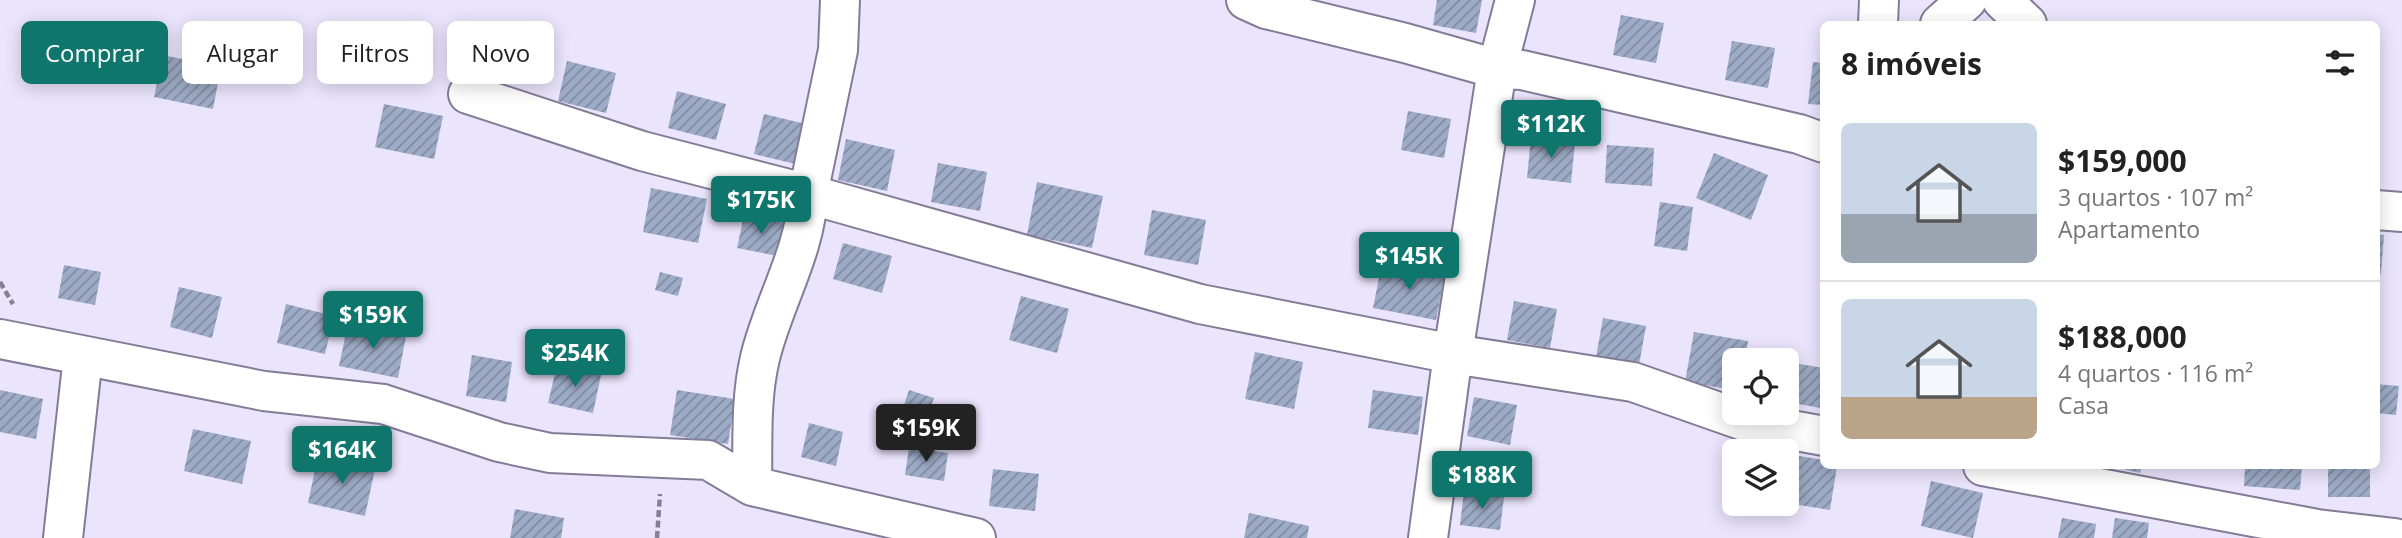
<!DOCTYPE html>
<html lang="pt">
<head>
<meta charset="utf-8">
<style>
	:root { --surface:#fff; --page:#f6f6f6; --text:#222; --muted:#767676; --line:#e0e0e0; --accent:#0f766e }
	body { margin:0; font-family:"Open Sans",sans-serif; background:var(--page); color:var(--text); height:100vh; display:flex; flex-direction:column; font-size:26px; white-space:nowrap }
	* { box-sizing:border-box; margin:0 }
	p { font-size:23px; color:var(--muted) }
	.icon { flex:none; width:38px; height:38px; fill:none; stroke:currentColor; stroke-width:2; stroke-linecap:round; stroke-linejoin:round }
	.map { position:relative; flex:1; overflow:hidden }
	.panel { position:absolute; left:1820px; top:21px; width:560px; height:448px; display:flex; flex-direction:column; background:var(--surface); border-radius:10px; box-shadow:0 4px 18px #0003 }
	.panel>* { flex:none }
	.banner { position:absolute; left:21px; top:21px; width:665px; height:63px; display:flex; gap:14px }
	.fabs { position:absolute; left:1722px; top:348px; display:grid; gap:14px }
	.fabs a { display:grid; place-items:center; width:77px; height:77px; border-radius:10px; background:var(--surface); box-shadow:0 4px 18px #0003; font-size:35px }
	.price { position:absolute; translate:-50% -60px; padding:0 16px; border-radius:7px; background:var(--accent); color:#fff; font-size:23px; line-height:46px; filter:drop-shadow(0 2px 4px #0008) }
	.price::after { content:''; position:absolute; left:50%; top:42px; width:21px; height:16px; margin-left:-10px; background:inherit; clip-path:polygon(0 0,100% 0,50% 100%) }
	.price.current { background:#222; color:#fff }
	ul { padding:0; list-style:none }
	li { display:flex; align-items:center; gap:21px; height:175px; padding:0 21px }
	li+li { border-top:2px solid var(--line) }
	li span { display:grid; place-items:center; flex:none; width:196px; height:140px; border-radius:10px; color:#555 }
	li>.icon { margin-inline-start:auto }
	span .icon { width:84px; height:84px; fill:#fffc; stroke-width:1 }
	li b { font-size:30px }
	h2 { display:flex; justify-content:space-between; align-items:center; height:84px; padding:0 21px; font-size:30px }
	.pill { padding:0 24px; border-radius:10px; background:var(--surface); box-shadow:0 4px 18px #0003; font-size:24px; line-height:63px }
	.pill.current { background:var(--accent); color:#fff }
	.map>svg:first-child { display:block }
	.building { fill:url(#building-hatch) }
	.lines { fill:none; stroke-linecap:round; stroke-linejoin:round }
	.street-casing { stroke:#837c97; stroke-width:42 }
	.path { stroke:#848092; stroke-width:4.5; stroke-dasharray:7 3.5; stroke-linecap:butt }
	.street { stroke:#fff; stroke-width:38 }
</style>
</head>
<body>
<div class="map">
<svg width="2402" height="538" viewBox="0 0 2402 538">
	<defs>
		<pattern id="building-hatch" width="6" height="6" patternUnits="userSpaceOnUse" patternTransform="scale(1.75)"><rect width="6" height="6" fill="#9dabc6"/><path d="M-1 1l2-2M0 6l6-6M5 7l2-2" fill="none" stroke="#808ba1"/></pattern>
	</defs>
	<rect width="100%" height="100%" fill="#eae4fc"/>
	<path class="building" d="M1437,0H1482L1476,33L1433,25Z
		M1621,15L1664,23L1656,63L1613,55Z
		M1732,41L1775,48L1768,88L1725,80Z
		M163,55L221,67L213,109L154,97Z
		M567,61L616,73L606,113L558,101Z
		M1813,62L1824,63V105L1808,104Z
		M677,91L726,104L716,140L668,128Z
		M384,104L443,116L434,159L375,147Z
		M1408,111L1451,119L1444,158L1401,150Z
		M764,114L814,126L804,166L754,154Z
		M1531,137L1575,142L1571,183L1527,178Z
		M846,139L895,150L887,191L838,180Z
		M1607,145L1654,148L1652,186L1605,183Z
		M1714,153L1768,175L1751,220L1696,198Z
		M938,163L987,172L980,211L931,202Z
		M1037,182L1103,196L1092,248L1027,235Z
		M651,188L707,199L698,243L643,232Z
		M1660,202L1693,207L1687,251L1654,246Z
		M1152,210L1206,220L1198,265L1144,255Z
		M744,215L785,223L778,256L737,248Z
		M2376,234L2384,235L2381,274H2376Z
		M843,243L892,256L882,293L833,279Z
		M1382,263L1445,275L1436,320L1373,308Z
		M64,265L101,272L95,305L58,298Z
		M660,272L683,278L678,296L655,290Z
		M179,287L222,297L212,338L170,327Z
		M1021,296L1069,309L1057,353L1009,340Z
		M1514,301L1557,309L1550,348L1507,340Z
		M286,304L334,316L325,354L277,343Z
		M1603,318L1646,326L1639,365L1596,357Z
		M348,323L406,336L398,378L339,366Z
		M1694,332L1748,341L1745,360H1734V390L1685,382Z
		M1255,352L1303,362L1294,409L1245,399Z
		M472,355L512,362L506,402L466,396Z
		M1787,362L1824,368L1821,408L1787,402Z
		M557,365L601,375L593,413L548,403Z
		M2376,384L2399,386L2396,415L2376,413Z
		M0,390L43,399L36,439L0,432Z
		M677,390L735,399L728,444L670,435Z
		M909,390L934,398L926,420L902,411Z
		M1373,390L1423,397L1418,435L1368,428Z
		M1474,397L1517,405L1510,445L1467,436Z
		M809,423L843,432L836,466L801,457Z
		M193,429L251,441L242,484L184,471Z
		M909,447L948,453L944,481L905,475Z
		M1726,451L1734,452V488L1722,487Z
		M1787,454L1824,460V466H1837L1830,510L1787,503Z
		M318,456L375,469L365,516L308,503Z
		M2110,466H2142L2140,473Z
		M2245,466H2302L2300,490L2244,486Z
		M2328,466H2370V497H2328Z
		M993,469L1039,474L1035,511L989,506Z
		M1931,481L1983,493L1973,538L1921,526Z
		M1464,491L1504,497L1500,530L1460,525Z
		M515,509L564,518L561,538H510Z
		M1249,513L1309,526L1307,538H1244Z
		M2062,518L2096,524L2094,538H2058Z
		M2115,518L2149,523L2147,538H2112Z"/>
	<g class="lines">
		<g class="street-casing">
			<path id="street" d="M1246,0L1266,9L1405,43L1497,69L1522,70L1799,134L1824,143
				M2002,0L2027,24
				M1878,24L1879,0
				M1940,24L1967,0
				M468,94L642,151L808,194L1200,304L1453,354L1633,382L1747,422L1824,436
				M2376,210L2402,212
				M0,339L264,391L383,404L499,442L550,453L708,460L752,486C753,443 750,400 760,358C773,303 806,251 808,194L838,50L840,0
				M1983,466L2317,529L2395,538
				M752,486L976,538
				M63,538L83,356
				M1428,538L1453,354L1497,69L1515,0"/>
		</g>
		<path class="path" d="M0,282L13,304
			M657,538L660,494"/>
		<use href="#street" class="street"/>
	</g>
</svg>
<div class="fabs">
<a><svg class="icon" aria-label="locate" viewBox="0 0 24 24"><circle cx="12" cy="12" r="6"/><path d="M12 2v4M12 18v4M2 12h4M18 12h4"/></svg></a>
<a><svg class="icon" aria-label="layers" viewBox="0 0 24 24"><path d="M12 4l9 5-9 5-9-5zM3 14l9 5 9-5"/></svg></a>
</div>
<b class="price" style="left:1551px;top:160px">$112K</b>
<b class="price" style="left:761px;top:236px">$175K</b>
<b class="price" style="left:1409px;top:292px">$145K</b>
<b class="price" style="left:373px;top:351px">$159K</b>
<b class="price" style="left:575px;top:389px">$254K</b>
<b class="price current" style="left:926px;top:464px">$159K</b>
<b class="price" style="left:342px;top:486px">$164K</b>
<b class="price" style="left:1482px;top:511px">$188K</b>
<div class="banner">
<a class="pill current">Comprar</a>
<a class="pill">Alugar</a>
<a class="pill">Filtros</a>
<a class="pill">Novo</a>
</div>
<section class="panel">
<h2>8 imóveis<svg class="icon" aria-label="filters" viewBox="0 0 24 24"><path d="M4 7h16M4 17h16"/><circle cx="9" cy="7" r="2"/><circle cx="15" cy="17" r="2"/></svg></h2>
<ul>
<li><span style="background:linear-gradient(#c9d6e8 65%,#9aa5b1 0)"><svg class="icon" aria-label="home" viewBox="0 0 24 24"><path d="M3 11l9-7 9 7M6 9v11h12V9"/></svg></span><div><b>$159,000</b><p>3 quartos · 107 m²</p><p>Apartamento</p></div></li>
<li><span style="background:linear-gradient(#c9d6e8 70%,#b9a48a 0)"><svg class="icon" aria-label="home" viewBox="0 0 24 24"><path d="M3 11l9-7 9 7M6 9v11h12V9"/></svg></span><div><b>$188,000</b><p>4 quartos · 116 m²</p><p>Casa</p></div></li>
</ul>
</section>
</div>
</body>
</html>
